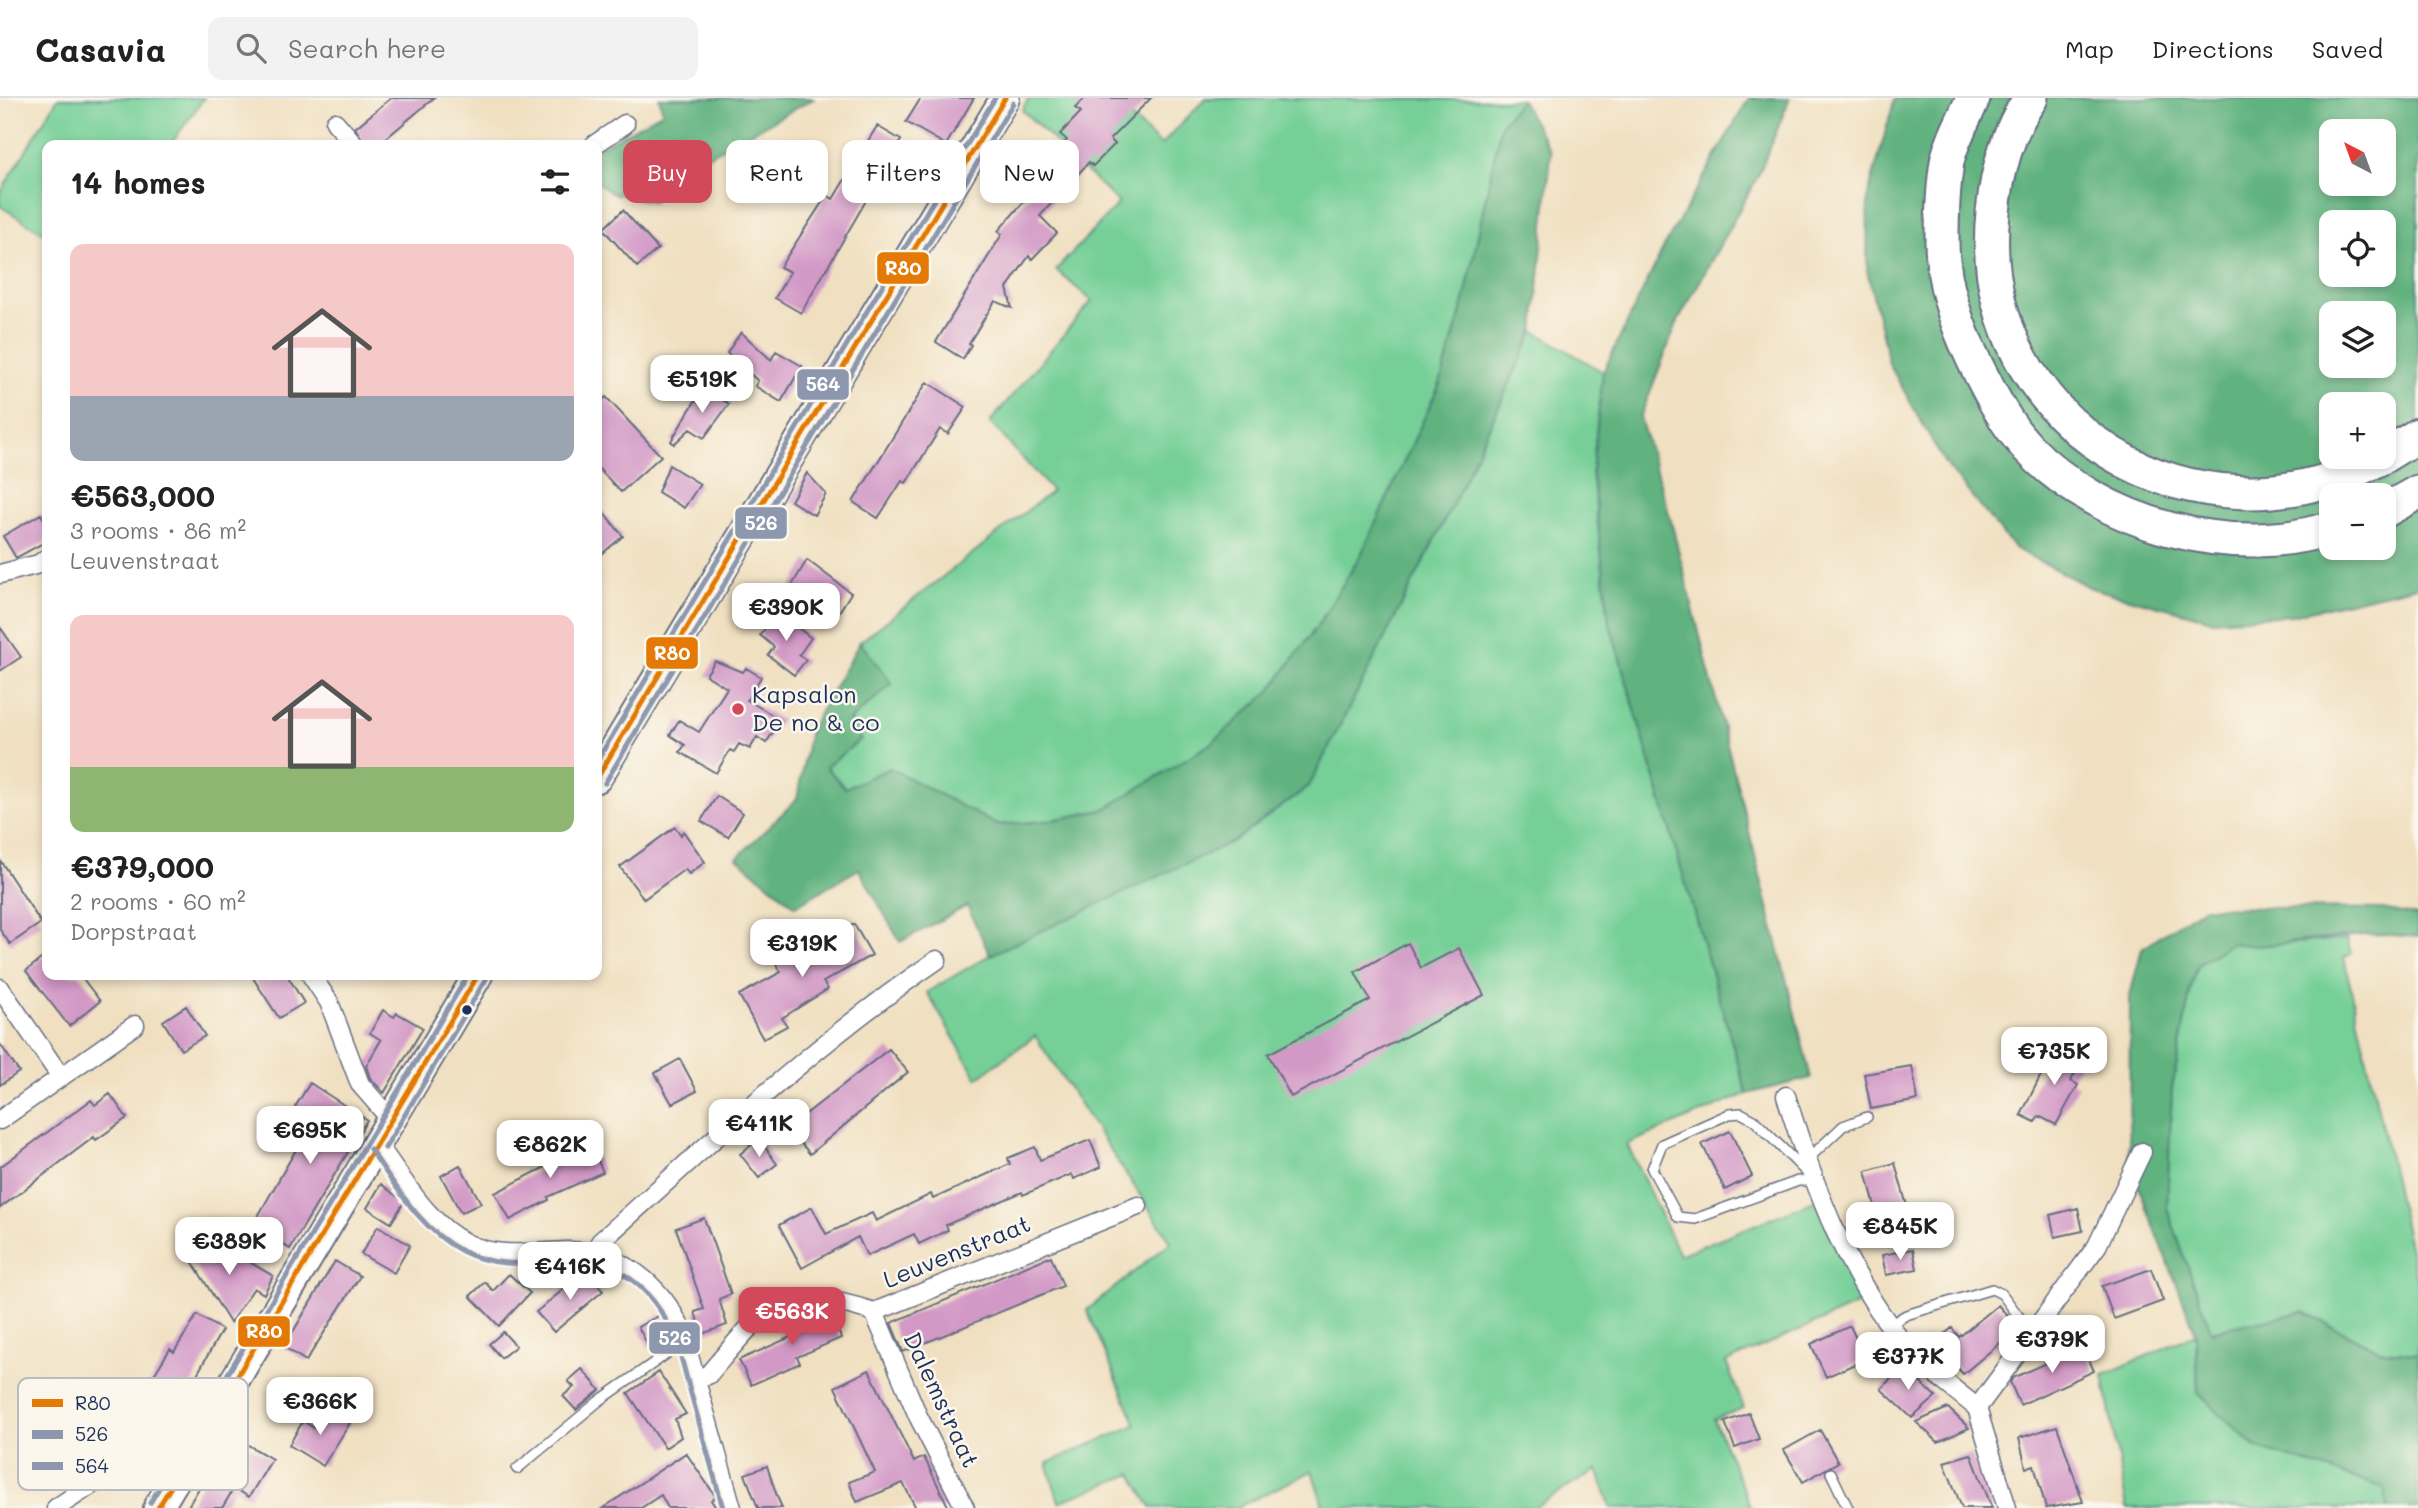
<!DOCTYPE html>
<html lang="en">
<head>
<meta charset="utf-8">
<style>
	:root { --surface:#fff; --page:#f2f2f2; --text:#222; --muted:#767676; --line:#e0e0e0; --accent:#d1495b }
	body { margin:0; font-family:Mali,sans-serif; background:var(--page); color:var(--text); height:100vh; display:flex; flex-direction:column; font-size:26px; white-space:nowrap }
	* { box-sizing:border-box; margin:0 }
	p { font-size:23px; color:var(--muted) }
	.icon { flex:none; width:38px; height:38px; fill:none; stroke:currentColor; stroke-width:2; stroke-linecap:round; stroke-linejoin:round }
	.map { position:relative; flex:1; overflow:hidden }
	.details { position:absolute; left:42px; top:42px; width:560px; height:840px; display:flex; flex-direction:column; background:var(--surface); border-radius:14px; box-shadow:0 4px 10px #0003 }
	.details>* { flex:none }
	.top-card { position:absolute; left:623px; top:42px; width:665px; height:63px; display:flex; gap:14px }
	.needle { width:46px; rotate:319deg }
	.controls { position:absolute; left:2319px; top:21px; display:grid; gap:14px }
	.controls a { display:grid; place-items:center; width:77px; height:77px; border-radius:14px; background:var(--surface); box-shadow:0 4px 10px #0003; font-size:35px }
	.price { position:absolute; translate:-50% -60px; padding:0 16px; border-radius:14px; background:#fff; color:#222; font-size:23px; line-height:46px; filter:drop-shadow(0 2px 4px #0008) }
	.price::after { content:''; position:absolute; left:50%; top:42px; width:21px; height:16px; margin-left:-10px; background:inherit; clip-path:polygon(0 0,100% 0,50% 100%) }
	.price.on { background:var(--accent); color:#fff }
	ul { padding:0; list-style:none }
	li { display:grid; align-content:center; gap:14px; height:371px; padding:0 28px }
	li span { display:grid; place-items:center; height:217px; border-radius:14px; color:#555 }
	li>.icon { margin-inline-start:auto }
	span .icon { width:126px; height:126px; fill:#fffc; stroke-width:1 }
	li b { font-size:30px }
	h2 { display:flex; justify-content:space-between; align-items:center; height:84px; padding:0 28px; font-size:30px }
	.tag { padding:0 24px; border-radius:14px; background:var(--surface); box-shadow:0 4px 10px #0003; font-size:24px; line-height:63px }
	.tag.on { background:var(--accent); color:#fff }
	header { display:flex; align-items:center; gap:42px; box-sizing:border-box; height:98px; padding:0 35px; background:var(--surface); border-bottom:2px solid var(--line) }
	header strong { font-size:33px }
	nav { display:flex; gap:38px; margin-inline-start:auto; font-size:24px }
	.search { width:490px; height:63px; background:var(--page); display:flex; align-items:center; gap:18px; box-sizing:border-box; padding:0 24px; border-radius:14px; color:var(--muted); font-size:26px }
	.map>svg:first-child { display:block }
	.green { fill:#75cf96; stroke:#487f7a; stroke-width:2 }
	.forest { fill:#60b27f; stroke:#3e706e; stroke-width:2; fill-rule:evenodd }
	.building { fill:#d298c6 }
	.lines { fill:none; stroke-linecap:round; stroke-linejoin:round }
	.lane-casing { stroke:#666d81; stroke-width:12 }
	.street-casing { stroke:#666d81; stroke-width:21 }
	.primary-casing { stroke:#666d81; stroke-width:32 }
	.highway-casing { stroke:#666d81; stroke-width:37 }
	.lane { stroke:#fff; stroke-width:9 }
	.street { stroke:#fff; stroke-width:18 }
	.primary { stroke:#fff; stroke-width:28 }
	.highway { stroke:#fff; stroke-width:33 }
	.bus-1-casing { stroke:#fbf7ec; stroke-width:10 }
	.bus-2-casing { stroke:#fbf7ec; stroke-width:10 }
	.bus-3-casing { stroke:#fbf7ec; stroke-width:10 }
	.bus-1 { stroke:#e47905; stroke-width:5 }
	.bus-2 { stroke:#8d97ae; stroke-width:5 }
	.bus-3 { stroke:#8d97ae; stroke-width:5 }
	.poi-dot { fill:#d1495b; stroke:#fbf7ec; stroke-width:2.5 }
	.bus-dot { fill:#1b2f5e; stroke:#fbf7ec; stroke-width:2.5 }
	.labels { text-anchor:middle; stroke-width:5; stroke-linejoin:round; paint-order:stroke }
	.poi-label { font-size:24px; fill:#1b2f5e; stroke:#fbf7ec; text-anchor:start }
	.street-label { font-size:24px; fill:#1b2f5e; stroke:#fbf7ec }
	.key { fill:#fbf7ec; stroke:#b8bbc1; stroke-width:2 }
	.key-label { font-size:19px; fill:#1b2f5e }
	.line-badge { stroke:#fbf7ec; stroke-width:2.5 }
	.badge-label { font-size:19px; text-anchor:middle; font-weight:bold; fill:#fff }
</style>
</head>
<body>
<header>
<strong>Casavia</strong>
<div class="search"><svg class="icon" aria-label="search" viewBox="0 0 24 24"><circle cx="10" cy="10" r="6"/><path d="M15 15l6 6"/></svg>Search here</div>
<nav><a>Map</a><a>Directions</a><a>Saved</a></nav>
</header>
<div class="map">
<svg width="2418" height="1410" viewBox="0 0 2418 1410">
	<rect width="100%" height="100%" fill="#fbf7ec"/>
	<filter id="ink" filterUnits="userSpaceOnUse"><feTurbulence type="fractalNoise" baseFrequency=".0143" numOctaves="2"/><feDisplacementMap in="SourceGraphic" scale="14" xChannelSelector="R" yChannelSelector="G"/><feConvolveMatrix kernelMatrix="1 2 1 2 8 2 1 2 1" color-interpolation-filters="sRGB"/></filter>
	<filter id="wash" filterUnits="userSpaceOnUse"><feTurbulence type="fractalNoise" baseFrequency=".00686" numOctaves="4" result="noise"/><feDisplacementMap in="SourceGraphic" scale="28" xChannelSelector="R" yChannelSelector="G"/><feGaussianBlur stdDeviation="1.57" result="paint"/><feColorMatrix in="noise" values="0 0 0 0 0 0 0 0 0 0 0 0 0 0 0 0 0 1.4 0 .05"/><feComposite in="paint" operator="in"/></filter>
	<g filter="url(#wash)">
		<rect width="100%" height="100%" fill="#f0e0c1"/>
		<path class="green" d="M58,0H204L170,47H47V137L0,108V95Z
			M1029,0H1111L1161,47L1206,0L1521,2L1501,26L1465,200L1440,286L1361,457L1318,527L1270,593L1212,645L1103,712L1047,723L997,727L952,704L845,690L826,669L860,641L849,623L891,586L860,544L1052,393L990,324L1092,203L1056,172L1119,105L1022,12Z
			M1534,233L1603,274L1592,374L1609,523L1747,996L1627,1046L1679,1157L1817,1102L1866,1203L1726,1264L1744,1310L1714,1321L1751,1410H1611L1597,1372L1533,1410H1317L1323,1407L1312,1373L1236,1410H1151L1132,1376L1059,1404L1047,1365L1136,1327L1087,1212L1171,1144L1035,938L977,980L927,894L990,857L1234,743L1309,688L1454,404Z
			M2347,841L2351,855L2344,860L2418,1188V1256L2381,1253L2304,1214L2211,1233L2167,1110L2165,1090L2172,991L2191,889L2198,867L2231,845L2256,848Z
			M2196,1236L2198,1295L2256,1349L2385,1390L2387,1410H2127L2103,1277Z"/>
		<path class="forest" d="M659,0H815L662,83L654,104L611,95L597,84V51L663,14Z
			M1749,0H1790L1758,78L1677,225L1640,320L1670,419L1811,980L1747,996L1609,523L1592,374L1603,274L1665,147Z
			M1895,0H2418V488L2292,517L2212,522L2091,490L2014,450L1944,364L1889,266L1867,172L1868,97ZM2331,33H2384V86H2331ZM2331,124H2384V177H2331ZM2331,215H2384V268H2331ZM2331,306H2384V359H2331ZM2331,397H2384V450H2331Z
			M1521,2L1551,54L1534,233L1454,404L1309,688L1234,743L990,857L967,808L900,844L859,771L795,808L737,760L797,701L810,631L860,544L892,586L849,623L861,641L826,669L845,690L890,670L997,727L1047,723L1103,712L1212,645L1270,593L1318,527L1361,457L1440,286L1465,200L1501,26Z
			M2204,809L2383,811L2418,818V839L2373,836L2256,848L2231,845L2198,867L2191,889L2172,991L2167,1110L2211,1233L2304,1214L2381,1253L2418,1256V1410H2387L2385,1390L2256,1349L2198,1295L2196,1236L2129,1064L2130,898L2142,850Z"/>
		<g id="blocks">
			<path class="building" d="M391,0H434L378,47H366L355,30Z
				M921,0H974L946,47L906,24Z
				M1085,0H1151L1110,41L1115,46L1093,68L1089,64L1040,118L1057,135L1032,161L1029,158L1007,190L1012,210L995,203L969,245L971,247L963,261L936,244L1002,136L998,133L1034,92L1029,87L1067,42L1060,36L1081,14L1075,10Z
				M877,28L901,42L801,215L775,200L790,174L780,169L827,97L833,101Z
				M623,112L658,151L637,169L603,131Z
				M741,234L771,262L776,253L802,268L781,304L755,288L758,283L727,255Z
				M927,284L966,309L948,336L940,331L906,385L902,383L878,420L853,404Z
				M703,290L729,306L704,340L690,331L674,346L671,343Z
				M606,299L661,358L621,394L597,369V307Z
				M669,367L700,386L684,410L658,394Z
				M807,375L826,396L814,417L791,403Z
				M597,406L623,438L597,460Z
				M41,416L47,427V443L16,460L3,438Z
				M807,462L851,495L836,519L792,494L795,491L791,489Z
				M778,514L811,540L799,557L806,562L794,577L768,557L774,549L760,537Z
				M0,529L21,559L0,573Z
				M715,563L743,574L746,570L761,579L747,602L781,622L766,645L757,639L750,651L739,646L734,654L730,652L716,675L680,654L685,647L670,637L679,622L699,634L727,590L706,577Z
				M717,698L743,715L728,739L701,723Z
				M675,729L681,737L683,733L705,764L689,776L685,771L644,801L620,769Z
				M0,762L41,825L10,846L0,832Z
				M854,826L872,857L823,884L828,891L782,920L787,928L763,941L739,897L781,874L775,864L801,848L805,854Z
				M1408,845L1421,870L1459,850L1484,897L1291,999L1268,956L1370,902L1355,874Z
				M47,856V877H80L100,903L69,928L26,873Z
				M251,877H287L304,905L279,920Z
				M186,908L205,938L181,952L163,923Z
				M383,912L394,919L397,915L423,930L384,995L370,980L366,968L381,942L370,935Z
				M0,946L19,974L0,987Z
				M2056,947L2082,960L2071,983L2078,987L2056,1027L2039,1018L2035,1024L2021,1017Z
				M889,951L908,974L810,1056L788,1030Z
				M680,961L697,993L672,1006L655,975Z
				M1912,968L1918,1002L1871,1011L1864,976Z
				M310,985L367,1022L290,1151L253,1127L314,1020L295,1009Z
				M110,996L127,1020L96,1042L94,1039L0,1110V1069L91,1002L95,1007Z
				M1730,1033L1752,1078L1725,1092L1702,1046Z
				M759,1041L777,1066L759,1080L740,1056Z
				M1090,1042L1101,1069L1074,1081L1072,1076L1023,1097L1022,1094L946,1127L948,1132L919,1146L914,1136L867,1158L858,1139L802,1170L779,1127L812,1109L826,1136L872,1115L876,1123L931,1096L933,1101L1010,1066L1008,1060L1035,1049L1040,1062Z
				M567,1044L572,1055L591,1047L603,1074L548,1099L549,1102L510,1122L495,1095L553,1065L547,1053Z
				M1895,1065L1907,1108L1877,1116L1866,1073Z
				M460,1067L481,1105L461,1115L441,1078Z
				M381,1086L404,1104L391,1125L367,1110Z
				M2078,1110L2083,1133L2055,1139L2050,1117Z
				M704,1120L731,1196L719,1201L727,1227L702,1236L695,1214L704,1211L676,1130Z
				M378,1128L410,1147L394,1175L361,1156Z
				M202,1142L216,1165L229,1142L246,1162L273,1178L264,1196L254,1190L230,1225L187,1155Z
				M1913,1151L1917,1171L1886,1177L1882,1157Z
				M1051,1158L1063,1188L903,1254L891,1225Z
				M335,1163L360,1178L306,1263L284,1249Z
				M2151,1171L2163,1203L2114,1221L2102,1188Z
				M586,1173L603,1193L554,1234L536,1214Z
				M509,1176L530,1195L499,1228L470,1198L485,1184L493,1193Z
				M1998,1207L2018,1230L1963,1276L1935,1244L1952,1230L1959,1239Z
				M821,1213L831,1215L841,1240L797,1259L800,1265L751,1287L739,1262L793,1238L789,1227Z
				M197,1217L222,1232L173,1319L148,1305L157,1290L149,1285L170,1251L174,1254Z
				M660,1217L671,1237L649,1249L638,1229Z
				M1850,1228L1866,1261L1826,1279L1811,1246Z
				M503,1234L516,1248L501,1260L489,1246Z
				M2083,1248L2094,1273L2020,1307L2010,1284L2013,1280Z
				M1903,1268L1936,1299L1912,1320L1881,1291Z
				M582,1271L600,1292L576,1312L563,1298L574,1289L568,1283Z
				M869,1272L914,1364L924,1359L949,1410H916L903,1385L857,1404L849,1384L875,1374L835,1289Z
				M659,1274L686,1316L675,1321L681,1339L665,1350L628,1295Z
				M326,1310L350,1325L323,1368L289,1347L303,1323L314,1330Z
				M1948,1310L1969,1330L1938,1344L1916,1324Z
				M1749,1315L1759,1341L1735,1350L1725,1324Z
				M2057,1328L2083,1404L2046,1410L2034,1367L2026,1370L2019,1340Z
				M1820,1332L1838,1364L1803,1384L1784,1352Z
				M231,1337L272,1361L249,1399L234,1390L222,1410H187Z
				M686,1355L716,1399L711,1402L716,1410H668L661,1397L641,1410H603Z
				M1971,1356L1992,1410H1962L1944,1364Z
				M767,1368L777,1398L782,1410H758L745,1376Z"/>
		</g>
	</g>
	<g filter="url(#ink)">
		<use href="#blocks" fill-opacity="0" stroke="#666d81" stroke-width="2"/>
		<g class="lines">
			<g class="lane-casing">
				<path id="lane" d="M1741,1015L1754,1022L1815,1083H1798L1695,1121L1678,1119L1652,1071L1662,1046L1729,1016Z
					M1808,1061L1843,1028L1867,1019
					M1891,1226L1906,1217L1992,1191L2002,1196L2032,1236
					M517,1371L599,1303L685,1243
					M1831,1375L1848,1410"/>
			</g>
			<g class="street-casing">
				<path id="street" d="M335,24L355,47
					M594,47L625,26
					M0,476L39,466L47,460
					M311,877L329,904L360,986L391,1022
					M0,890L61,979L0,1022
					M61,979L135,927
					M1786,998C1814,1088 1848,1184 1912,1255C1931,1275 1956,1292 1977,1310
					M377,1046C402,1079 427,1126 466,1145C497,1161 532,1154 566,1153C619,1152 661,1186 682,1233L732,1410
					M596,1156L600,1144C709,1046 816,944 937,862
					M874,1214L918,1318L965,1410
					M695,1281L708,1277C766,1209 779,1183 874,1214L1138,1108
					M1977,1310L2097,1148L2142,1054
					M1977,1310L2007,1410
					M56,1410L106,1377"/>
			</g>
			<g class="primary-casing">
				<path id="primary" d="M597,680L1005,0
					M158,1410L478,877"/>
			</g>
			<g class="highway-casing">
				<path id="highway" d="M1973,0C1965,20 1951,43 1947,64C1943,89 1942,118 1942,143C1942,186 1957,228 1975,265C1990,294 2005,326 2028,350C2100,426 2231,463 2331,430
					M2031,0C2007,33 1997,74 1993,114C1971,328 2200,461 2382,359
					M2384,358L2418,337
					M2384,413L2418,394"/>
			</g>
			<use href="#lane" class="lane"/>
			<use href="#street" class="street"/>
			<use href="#primary" class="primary"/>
			<use href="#highway" class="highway"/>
			<g class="bus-1-casing">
				<path id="bus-1" d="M597,680L1005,0
					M158,1410L478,877"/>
			</g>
			<g class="bus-2-casing">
				<path id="bus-2" d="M605,685L1013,5
					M385,1050L486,881
					M370,1051C396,1088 420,1131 462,1153C534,1190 608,1122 666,1222C679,1243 683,1269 690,1292C701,1332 712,1371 723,1410"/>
			</g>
			<g class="bus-3-casing">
				<path id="bus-3" d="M597,663L995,0
					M150,1405L468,877"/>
			</g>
			<use href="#bus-1" class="bus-1"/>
			<use href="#bus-2" class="bus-2"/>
			<use href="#bus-3" class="bus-3"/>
		</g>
	</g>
	<circle class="poi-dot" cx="738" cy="611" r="7"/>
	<circle class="bus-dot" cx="467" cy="912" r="6"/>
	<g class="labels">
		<g class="poi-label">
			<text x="752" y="605">Kapsalon<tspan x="752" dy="28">De no &amp; co</tspan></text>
		</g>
		<g class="street-label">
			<text transform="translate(957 1154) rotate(-22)" y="8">Leuvenstraat</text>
			<text transform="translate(941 1302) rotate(65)" y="8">Dalemstraat</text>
		</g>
	</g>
	<rect x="18" y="1280" width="230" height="112" rx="10" class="key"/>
	<rect x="32" y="1301" width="31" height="8" fill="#e47905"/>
	<rect x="32" y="1332" width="31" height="9" fill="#8d97ae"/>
	<rect x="32" y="1364" width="31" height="8" fill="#8d97ae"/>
	<g class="key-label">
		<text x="75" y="1312">R80</text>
		<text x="75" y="1343">526</text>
		<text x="75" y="1375">564</text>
	</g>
	<g class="line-badge">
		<rect x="876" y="153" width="54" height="34" rx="7" fill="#e47905"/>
		<rect x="796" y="270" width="54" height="33" rx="7" fill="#8d97ae"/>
		<rect x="734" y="408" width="54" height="34" rx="7" fill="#8d97ae"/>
		<rect x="645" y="538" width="54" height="34" rx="7" fill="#e47905"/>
		<rect x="237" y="1217" width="54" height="33" rx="7" fill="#e47905"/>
		<rect x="648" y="1223" width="53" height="34" rx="7" fill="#8d97ae"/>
	</g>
	<g class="badge-label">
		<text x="903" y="177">R80</text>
		<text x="823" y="293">564</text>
		<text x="761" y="432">526</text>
		<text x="672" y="562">R80</text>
		<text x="264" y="1240">R80</text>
		<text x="675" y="1247">526</text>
	</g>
</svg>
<div class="controls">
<a><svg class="needle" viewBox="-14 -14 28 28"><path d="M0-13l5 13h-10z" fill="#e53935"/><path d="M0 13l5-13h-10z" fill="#767676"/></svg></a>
<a><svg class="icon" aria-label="locate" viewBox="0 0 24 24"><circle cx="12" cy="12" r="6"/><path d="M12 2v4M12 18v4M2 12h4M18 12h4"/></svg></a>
<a><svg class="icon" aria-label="layers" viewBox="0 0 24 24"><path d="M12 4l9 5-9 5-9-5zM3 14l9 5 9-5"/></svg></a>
<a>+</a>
<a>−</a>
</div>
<b class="price" style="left:702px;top:317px">€519K</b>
<b class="price" style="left:786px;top:545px">€390K</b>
<b class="price" style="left:802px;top:881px">€319K</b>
<b class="price" style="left:2054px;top:989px">€735K</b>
<b class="price" style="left:759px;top:1061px">€411K</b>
<b class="price" style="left:310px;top:1068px">€695K</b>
<b class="price" style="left:550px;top:1082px">€862K</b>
<b class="price" style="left:1900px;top:1164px">€845K</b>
<b class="price" style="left:229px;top:1179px">€389K</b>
<b class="price" style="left:570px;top:1204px">€416K</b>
<b class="price on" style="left:792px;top:1249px">€563K</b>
<b class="price" style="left:2052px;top:1277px">€379K</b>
<b class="price" style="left:1908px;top:1294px">€377K</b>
<b class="price" style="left:320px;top:1339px">€366K</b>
<div class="top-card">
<a class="tag on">Buy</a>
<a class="tag">Rent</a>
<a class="tag">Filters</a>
<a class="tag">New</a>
</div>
<section class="details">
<h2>14 homes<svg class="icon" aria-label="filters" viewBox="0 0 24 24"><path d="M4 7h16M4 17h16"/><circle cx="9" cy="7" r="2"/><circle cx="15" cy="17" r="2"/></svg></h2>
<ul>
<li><span style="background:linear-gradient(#f6c9c9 70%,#9aa5b1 0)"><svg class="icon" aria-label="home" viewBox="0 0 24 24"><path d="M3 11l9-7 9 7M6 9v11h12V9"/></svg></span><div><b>€563,000</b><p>3 rooms · 86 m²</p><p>Leuvenstraat</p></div></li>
<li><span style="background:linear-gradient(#f6c9c9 70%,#8fb573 0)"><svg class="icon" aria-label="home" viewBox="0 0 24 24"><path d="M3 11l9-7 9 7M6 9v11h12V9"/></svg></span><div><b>€379,000</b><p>2 rooms · 60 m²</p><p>Dorpstraat</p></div></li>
</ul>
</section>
</div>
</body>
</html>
